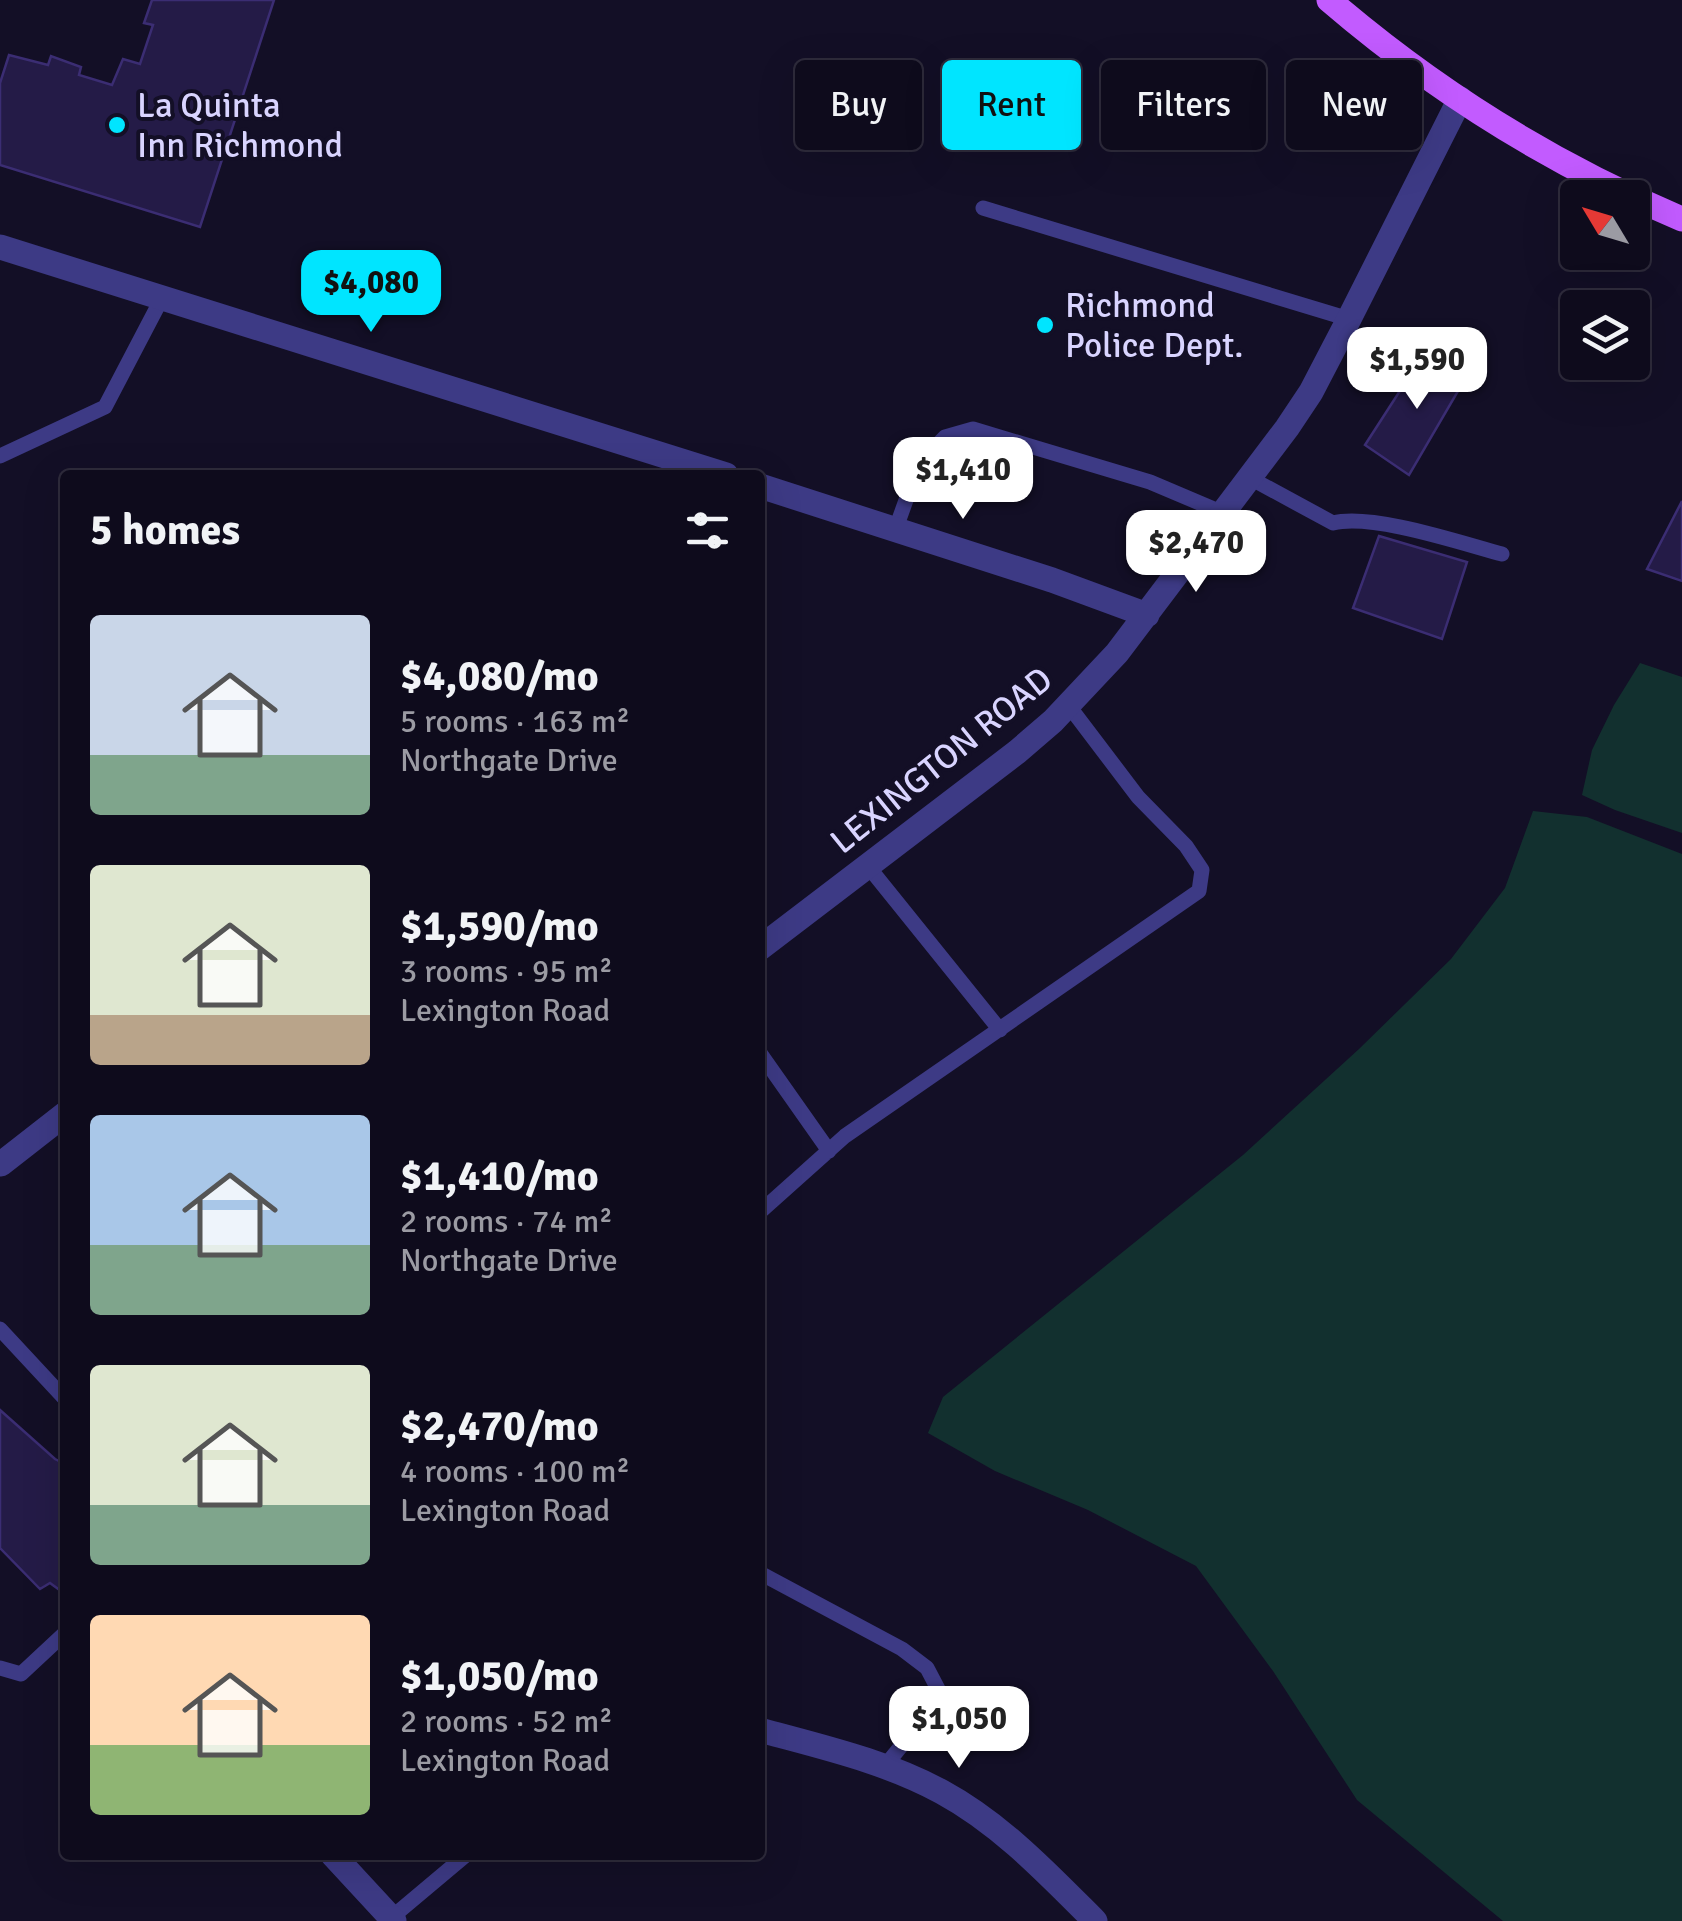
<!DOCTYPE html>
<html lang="en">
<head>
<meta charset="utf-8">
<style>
	:root { --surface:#0e0b1c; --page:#1c1929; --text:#f1f3f6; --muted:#9b9ba3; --line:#2e2b3b; --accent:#00e5ff }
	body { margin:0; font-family:Signika,sans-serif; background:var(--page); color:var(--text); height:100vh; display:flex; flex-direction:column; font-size:38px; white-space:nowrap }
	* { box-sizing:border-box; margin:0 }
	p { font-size:32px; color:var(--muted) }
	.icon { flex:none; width:55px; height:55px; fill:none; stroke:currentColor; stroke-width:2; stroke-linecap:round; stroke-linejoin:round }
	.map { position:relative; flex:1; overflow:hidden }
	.sheet { position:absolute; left:60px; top:470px; width:705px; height:1390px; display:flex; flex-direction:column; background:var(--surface); border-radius:10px; box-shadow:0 10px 40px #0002,0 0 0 2px var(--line) }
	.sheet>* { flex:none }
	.banner { position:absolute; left:795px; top:60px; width:735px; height:90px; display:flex; gap:20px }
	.needle { width:65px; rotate:308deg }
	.buttons { position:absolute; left:1560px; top:180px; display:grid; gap:20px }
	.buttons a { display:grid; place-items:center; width:90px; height:90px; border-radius:10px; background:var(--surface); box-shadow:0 10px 40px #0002,0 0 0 2px var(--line); font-size:50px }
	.price { position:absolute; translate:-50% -85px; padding:0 22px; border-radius:20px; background:#fff; color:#222; font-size:32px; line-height:65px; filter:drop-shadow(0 2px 5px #0008) }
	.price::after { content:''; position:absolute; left:50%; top:60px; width:30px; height:22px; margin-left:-15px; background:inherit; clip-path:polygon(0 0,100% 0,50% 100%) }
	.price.active { background:var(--accent); color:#111 }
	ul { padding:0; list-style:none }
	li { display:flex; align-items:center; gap:30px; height:250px; padding:0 30px }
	li span { display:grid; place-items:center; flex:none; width:280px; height:200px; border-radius:10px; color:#555 }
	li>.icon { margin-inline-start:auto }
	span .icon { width:120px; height:120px; fill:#fffc; stroke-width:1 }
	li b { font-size:42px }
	h2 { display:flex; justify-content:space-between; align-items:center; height:120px; padding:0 30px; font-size:42px }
	.tag { padding:0 35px; border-radius:10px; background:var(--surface); box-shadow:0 10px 40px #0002,0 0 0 2px var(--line); font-size:35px; line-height:90px }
	.tag.active { background:var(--accent); color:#111 }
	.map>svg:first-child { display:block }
	.green { fill:#12302f }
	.building { fill:#241b47; stroke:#3b2d73; stroke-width:2.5 }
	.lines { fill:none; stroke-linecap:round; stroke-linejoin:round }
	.lane { stroke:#3d3a85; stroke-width:15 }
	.street { stroke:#3d3a85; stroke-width:25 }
	.primary { stroke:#c25bff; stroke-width:25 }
	.poi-dot { fill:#00e5ff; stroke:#130f26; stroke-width:4 }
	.labels { text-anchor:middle; stroke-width:8; stroke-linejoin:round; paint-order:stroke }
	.poi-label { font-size:35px; fill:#d9d4ff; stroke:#130f26; text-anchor:start }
	.street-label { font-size:35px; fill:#d9d4ff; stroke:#130f26 }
</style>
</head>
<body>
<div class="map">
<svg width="1682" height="1921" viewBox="0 0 1682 1921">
	<rect width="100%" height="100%" fill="#130f26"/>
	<path class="green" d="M1640,663L1682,677V833L1615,810L1582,795L1592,750L1614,705Z
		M1533,811L1587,817L1682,854V1921H1503L1357,1800L1273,1671L1196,1566L1088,1510L995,1471L928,1433L943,1397L1243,1155L1359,1049L1451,959L1505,888Z"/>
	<path class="building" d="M152,0H274L200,227L0,165V83L9,55L48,65L51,56L81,67L79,75L112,85L123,59L140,64L153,25L144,23Z
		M1427,349L1468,374L1409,475L1365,445Z
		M1682,501V581L1647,569Z
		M1379,536L1467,562L1442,639L1353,608Z
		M0,1410L55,1459L65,1464V1587L61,1591L50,1583L40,1589L0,1548Z"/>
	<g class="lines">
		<path class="lane" d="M983,208L1349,319
			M0,456L105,407L162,298
			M1250,478L1333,523C1372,513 1461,543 1502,554
			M896,528L919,464L945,437L973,429L1150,482L1223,513
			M867,865L1000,1030
			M760,1053L829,1151
			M760,1212L845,1136L1199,891L1202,870L1186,846L1138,797L1069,706
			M0,1329L65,1399
			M760,1573L902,1649L927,1668L938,1689L936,1703L885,1766
			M0,1668L21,1674L65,1633
			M391,1918L466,1855"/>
		<path class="street" d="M0,247L726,475
			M760,486L1052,580L1147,615
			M760,948L1017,752L1053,721L1117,653L1287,428L1311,392L1349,319L1460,99
			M1,1164L65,1114
			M760,1730C822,1747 885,1761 942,1792C1001,1824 1048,1874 1095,1921
			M333,1855L394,1921"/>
		<path class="primary" d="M1329,0C1435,91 1554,165 1682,219"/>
	</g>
	<g class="poi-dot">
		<circle cx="117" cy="125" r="10"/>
		<circle cx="1045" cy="325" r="10"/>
	</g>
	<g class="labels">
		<g class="poi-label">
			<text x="137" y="117">La Quinta<tspan x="137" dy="40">Inn Richmond</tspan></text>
			<text x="1065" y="317">Richmond<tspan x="1065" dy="40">Police Dept.</tspan></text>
		</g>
		<g class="street-label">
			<text transform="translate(941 760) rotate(-39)" y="12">LEXINGTON ROAD</text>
		</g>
	</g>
</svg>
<div class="buttons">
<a><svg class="needle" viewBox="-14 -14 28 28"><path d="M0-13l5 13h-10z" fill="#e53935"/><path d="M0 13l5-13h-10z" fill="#9b9ba3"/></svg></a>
<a><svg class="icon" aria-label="layers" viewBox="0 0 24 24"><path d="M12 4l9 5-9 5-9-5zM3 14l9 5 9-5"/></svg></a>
</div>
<b class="price active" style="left:371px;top:335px">$4,080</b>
<b class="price" style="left:1417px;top:412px">$1,590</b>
<b class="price" style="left:963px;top:522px">$1,410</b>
<b class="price" style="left:1196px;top:595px">$2,470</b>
<b class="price" style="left:959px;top:1771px">$1,050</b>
<div class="banner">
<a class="tag">Buy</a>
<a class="tag active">Rent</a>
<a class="tag">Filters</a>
<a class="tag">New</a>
</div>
<section class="sheet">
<h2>5 homes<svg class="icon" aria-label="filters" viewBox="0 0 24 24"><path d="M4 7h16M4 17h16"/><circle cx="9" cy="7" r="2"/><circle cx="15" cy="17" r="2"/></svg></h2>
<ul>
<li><span style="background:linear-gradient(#c9d6e8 70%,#7fa58c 0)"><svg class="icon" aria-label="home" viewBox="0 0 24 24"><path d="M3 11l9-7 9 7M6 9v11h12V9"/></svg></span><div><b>$4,080/mo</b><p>5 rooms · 163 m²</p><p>Northgate Drive</p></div></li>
<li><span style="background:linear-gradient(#dfe7d0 75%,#b9a48a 0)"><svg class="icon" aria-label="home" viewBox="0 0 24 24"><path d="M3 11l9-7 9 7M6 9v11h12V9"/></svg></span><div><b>$1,590/mo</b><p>3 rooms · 95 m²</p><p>Lexington Road</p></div></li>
<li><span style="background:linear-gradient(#a9c7e8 65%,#7fa58c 0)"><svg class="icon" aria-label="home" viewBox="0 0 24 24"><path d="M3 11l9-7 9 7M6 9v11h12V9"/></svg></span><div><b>$1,410/mo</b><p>2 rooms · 74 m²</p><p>Northgate Drive</p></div></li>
<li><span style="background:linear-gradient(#dfe7d0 70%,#7fa58c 0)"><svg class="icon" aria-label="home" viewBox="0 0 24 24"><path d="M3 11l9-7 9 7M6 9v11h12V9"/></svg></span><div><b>$2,470/mo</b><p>4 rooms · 100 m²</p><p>Lexington Road</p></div></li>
<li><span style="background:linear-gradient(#ffd9b3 65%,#8fb573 0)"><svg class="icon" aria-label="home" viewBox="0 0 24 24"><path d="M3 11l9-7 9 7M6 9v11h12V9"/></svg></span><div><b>$1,050/mo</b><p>2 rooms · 52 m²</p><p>Lexington Road</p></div></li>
</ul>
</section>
</div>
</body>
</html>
